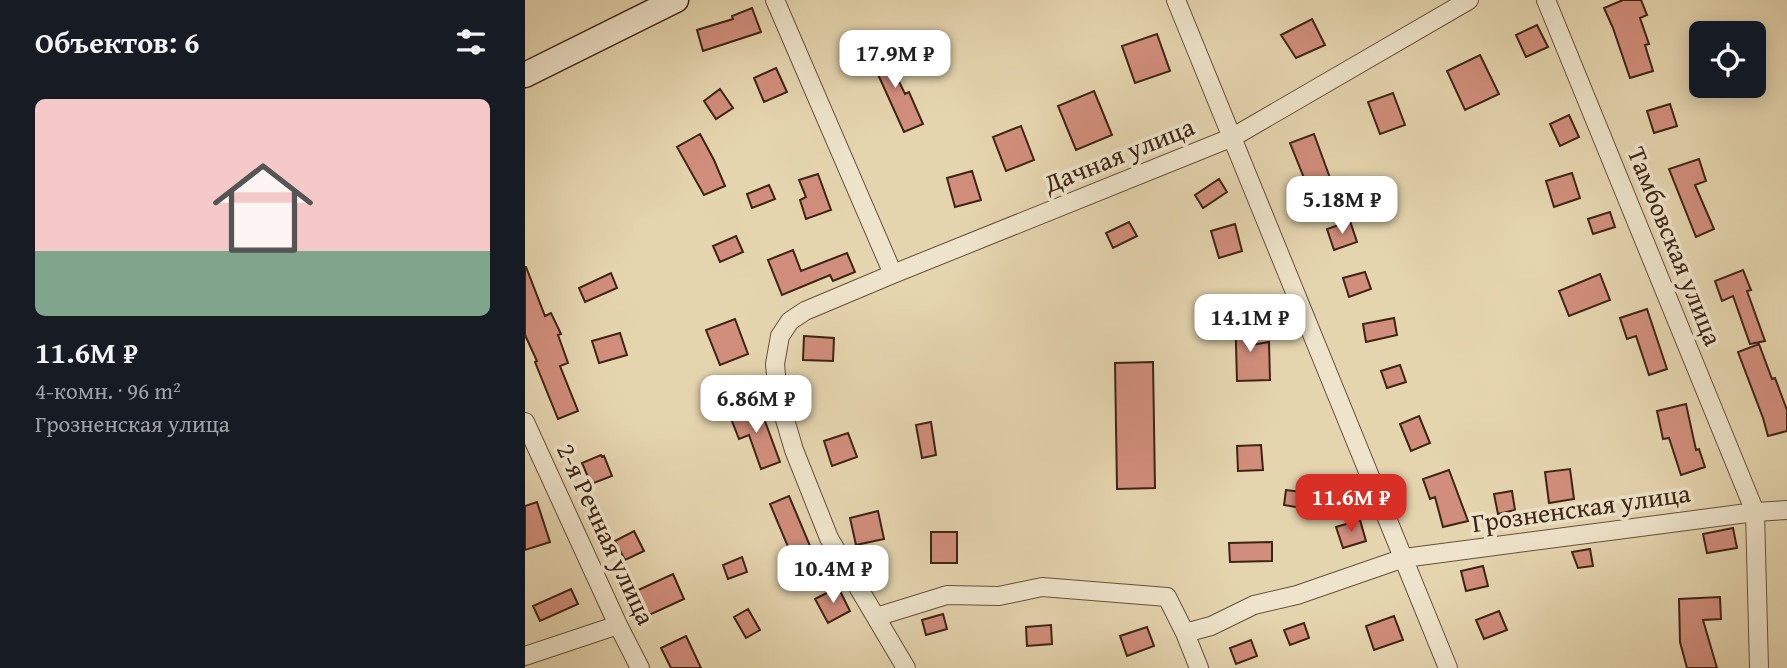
<!DOCTYPE html>
<html lang="ru">
<head>
<meta charset="utf-8">
<style>
	:root { --surface:#171b24; --page:#20242c; --text:#f1f3f6; --muted:#9ea1a6; --line:#363941; --accent:#d93025 }
	body { margin:0; font-family:"Gentium Book Plus",serif; background:var(--page); color:var(--text); height:100vh; display:flex; flex-direction:column; font-size:26px; white-space:nowrap }
	* { box-sizing:border-box; margin:0 }
	p { font-size:23px; color:var(--muted) }
	.icon { flex:none; width:38px; height:38px; fill:none; stroke:currentColor; stroke-width:2; stroke-linecap:round; stroke-linejoin:round }
	.map { position:relative; flex:1; overflow:hidden }
	.panel { display:flex; flex-direction:column; background:var(--surface); width:525px }
	.panel>* { flex:none }
	.fabs { position:absolute; left:1164px; top:21px; display:grid; gap:14px }
	.fabs a { display:grid; place-items:center; width:77px; height:77px; border-radius:10px; background:var(--surface); box-shadow:0 4px 18px #0003; font-size:35px }
	.price { position:absolute; translate:-50% -60px; padding:0 16px; border-radius:14px; background:#fff; color:#222; font-size:23px; line-height:46px; filter:drop-shadow(0 2px 4px #0008) }
	.price::after { content:''; position:absolute; left:50%; top:42px; width:21px; height:16px; margin-left:-10px; background:inherit; clip-path:polygon(0 0,100% 0,50% 100%) }
	.price.on { background:var(--accent); color:#fff }
	ul { padding:0; list-style:none }
	li { display:grid; align-content:center; gap:14px; height:371px; padding:0 35px }
	li+li { border-top:2px solid var(--line) }
	li span { display:grid; place-items:center; height:217px; border-radius:10px; color:#555 }
	li>.icon { margin-inline-start:auto }
	span .icon { width:126px; height:126px; fill:#fffc; stroke-width:1 }
	li b { font-size:30px }
	h2 { display:flex; justify-content:space-between; align-items:center; height:84px; padding:0 35px; font-size:30px }
	main { display:flex; flex:1; min-height:0 }
	.map>svg:first-child { display:block }
	.building { fill:#d18e7c; stroke:#3e2414; stroke-width:2 }
	.lines { fill:none; stroke-linecap:round; stroke-linejoin:round }
	.street-casing { stroke:#68503b; stroke-width:20 }
	.secondary-casing { stroke:#3e2414; stroke-width:27 }
	.street { stroke:#eee4cb; stroke-width:18 }
	.secondary { stroke:#eee4cb; stroke-width:24 }
	.labels { text-anchor:middle; stroke-width:7; stroke-linejoin:round; paint-order:stroke }
	.street-label { font-size:26px; fill:#3e2414; stroke:#eee4cb }
</style>
</head>
<body>
<main>
<section class="panel">
<h2>Объектов: 6<svg class="icon" aria-label="filters" viewBox="0 0 24 24"><path d="M4 7h16M4 17h16"/><circle cx="9" cy="7" r="2"/><circle cx="15" cy="17" r="2"/></svg></h2>
<ul>
<li><span style="background:linear-gradient(#f6c9c9 70%,#7fa58c 0)"><svg class="icon" aria-label="home" viewBox="0 0 24 24"><path d="M3 11l9-7 9 7M6 9v11h12V9"/></svg></span><div><b>11.6M ₽</b><p>4-комн. · 96 m²</p><p>Грозненская улица</p></div></li>
</ul>
</section>
<div class="map">
<svg width="1262" height="668" viewBox="0 0 1262 668">
	<rect width="100%" height="100%" fill="#e5d5af"/>
	<filter id="stains"><feTurbulence type="fractalNoise" baseFrequency=".00286" numOctaves="4"/><feColorMatrix values="0 0 0 0 .2 0 0 0 0 .09 0 0 0 0 .02 0 0 0 .5 -.17"/></filter>
	<radialGradient id="worn" r=".72"><stop offset=".6" stop-color="#630" stop-opacity="0"/><stop offset="1" stop-color="#630" stop-opacity=".3"/></radialGradient>
	<path class="building" d="M1098,0H1116L1122,15L1115,18L1124,44L1120,45L1128,71L1105,78L1088,28L1079,8Z
		M227,8L236,32L178,51L172,30L208,19L207,16Z
		M787,19L800,45L771,58L756,35Z
		M1012,25L1023,47L1001,57L991,35Z
		M632,34L645,71L610,83L597,46Z
		M356,44L380,94L384,92L398,124L379,132L342,50Z
		M955,55L974,94L940,110L922,71Z
		M251,68L262,92L239,102L229,78Z
		M195,89L208,108L191,119L179,101Z
		M569,91L587,135L551,150L533,106Z
		M868,93L880,125L855,134L843,102Z
		M1145,104L1152,126L1129,133L1122,111Z
		M1044,115L1054,137L1035,146L1025,124Z
		M496,126L509,160L481,171L468,137Z
		M175,134L189,160L200,186L179,195L152,147Z
		M789,134L809,189L784,198L777,179L779,178L765,143Z
		M1174,159L1181,181L1170,185L1189,229L1171,237L1144,169Z
		M447,171L456,200L430,207L422,178Z
		M1047,173L1055,198L1029,207L1021,181Z
		M293,174L306,210L281,219L275,200L281,197L274,180Z
		M694,179L702,192L678,208L670,195Z
		M244,185L250,199L227,208L222,194Z
		M1085,212L1090,227L1068,234L1063,219Z
		M825,221L832,242L809,250L802,229Z
		M604,222L612,236L588,248L581,233Z
		M710,224L717,251L694,258L686,231Z
		M211,236L218,252L195,262L188,246Z
		M268,250L276,271L322,253L330,272L308,281L305,275L257,295L243,260Z
		M0,267H1L20,316L26,313L36,334L33,335L43,363L35,366L53,411L33,419L10,362L12,361L0,335Z
		M1218,270L1226,290L1222,291L1240,341L1225,344L1208,296L1197,301L1190,281Z
		M840,272L846,289L824,297L818,278Z
		M86,273L92,288L60,302L54,288Z
		M1075,274L1085,300L1044,316L1034,291Z
		M710,308H716L726,345L744,342L745,380L712,381Z
		M1122,309L1142,369L1124,375L1111,336L1102,339L1095,318Z
		M869,318L872,335L841,342L838,324Z
		M210,319L223,354L195,365L181,330Z
		M95,333L102,355L74,363L67,341Z
		M279,336L309,338L308,361L278,360Z
		M1234,344L1247,379L1250,378L1262,410V431L1243,436L1238,418L1213,352Z
		M628,362L630,488L592,489L590,363Z
		M875,365L881,382L862,388L856,371Z
		M1161,404L1171,450L1174,449L1180,467L1156,475L1144,438L1138,439L1132,411Z
		M234,405L255,462L236,469L224,435L214,439L205,416Z
		M894,416L905,443L886,451L875,424Z
		M406,422L411,455L397,458L391,425Z
		M323,433L332,457L307,466L299,441Z
		M736,445L738,470L713,471L712,446Z
		M76,455L77,457L79,456L87,476L66,484L57,463Z
		M1045,469L1049,499L1024,503L1020,472Z
		M924,470L943,521L918,527L910,497L905,499L898,479Z
		M761,490L784,493L782,509L759,505Z
		M987,491L990,510L973,514L969,494Z
		M264,496L288,553L269,561L245,504Z
		M12,502L25,542L0,550V506Z
		M353,511L359,539L331,545L325,518Z
		M835,520L841,541L818,548L811,527Z
		M1208,528L1212,548L1182,553L1178,534Z
		M109,531L119,551L100,560L90,541Z
		M406,532H432V563H406Z
		M747,542V561L705,562L704,543Z
		M1065,549L1068,566L1053,568L1047,552Z
		M217,557L222,572L203,579L198,565Z
		M958,566L963,586L941,591L936,571Z
		M148,574L159,599L122,616L111,591Z
		M313,587L325,611L303,623L290,599Z
		M46,589L53,604L15,621L8,606Z
		M1195,597L1196,619L1178,620L1192,668H1162L1155,642L1154,599Z
		M223,609L235,630L221,638L209,617Z
		M974,611L982,630L959,639L951,620Z
		M418,614L422,629L401,635L397,620Z
		M869,616L878,640L849,650L841,626Z
		M779,623L784,638L765,645L759,630Z
		M526,625L527,644L502,646L501,627Z
		M622,627L629,646L602,656L595,636Z
		M161,636L176,668H146L136,648Z
		M726,640L732,656L711,664L705,648Z"/>
	<g class="lines">
		<g class="street-casing">
			<path id="street" d="M250,0L368,274
				M651,0L923,668
				M1021,0L1230,512L1234,668
				M0,422L93,625L115,668
				M351,617L422,595L474,596L517,587L642,597L660,633L686,626L729,605L772,595L879,558L1230,512L1262,510
				M660,633L674,668
				M0,656L93,625
				M381,668L304,538L269,450L253,396L250,364L255,336L265,321L280,311L368,274L708,137L944,0"/>
		</g>
		<g class="secondary-casing">
			<path id="secondary" d="M0,75L151,0"/>
		</g>
		<use href="#street" class="street"/>
		<use href="#secondary" class="secondary"/>
	</g>
	<g class="labels">
		<g class="street-label">
			<text transform="translate(594 155) rotate(-22)" y="9">Дачная улица</text>
			<text transform="translate(1150 246) rotate(68)" y="9">Тамбовская улица</text>
			<text transform="translate(1056 508) rotate(-8)" y="9">Грозненская улица</text>
			<text transform="translate(81 534) rotate(65)" y="9">2-я Речная улица</text>
		</g>
	</g>
	<rect width="100%" height="100%" filter="url(#stains)"/>
	<rect width="100%" height="100%" fill="url(#worn)"/>
</svg>
<div class="fabs">
<a><svg class="icon" aria-label="locate" viewBox="0 0 24 24"><circle cx="12" cy="12" r="6"/><path d="M12 2v4M12 18v4M2 12h4M18 12h4"/></svg></a>
</div>
<b class="price" style="left:370px;top:90px">17.9M ₽</b>
<b class="price" style="left:817px;top:236px">5.18M ₽</b>
<b class="price" style="left:725px;top:354px">14.1M ₽</b>
<b class="price" style="left:231px;top:435px">6.86M ₽</b>
<b class="price on" style="left:826px;top:534px">11.6M ₽</b>
<b class="price" style="left:308px;top:605px">10.4M ₽</b>
</div>
</main>
</body>
</html>
